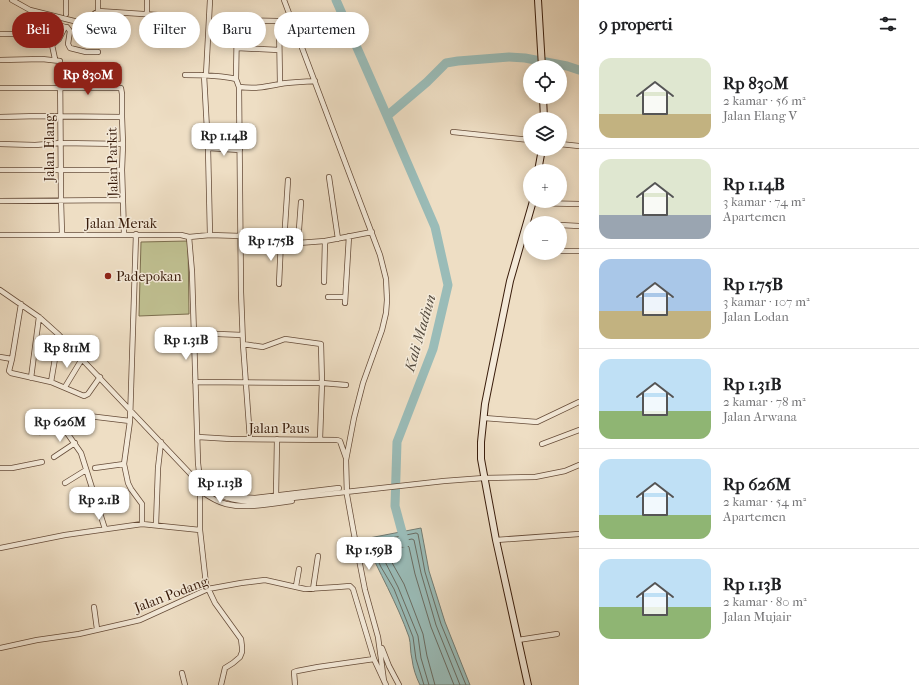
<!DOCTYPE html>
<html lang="id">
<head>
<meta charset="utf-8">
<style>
	:root { --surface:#fff; --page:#f6f6f6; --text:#202124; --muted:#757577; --line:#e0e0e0; --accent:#8f2418 }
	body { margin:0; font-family:"IM FELL French Canon",serif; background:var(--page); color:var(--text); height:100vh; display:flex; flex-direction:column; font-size:15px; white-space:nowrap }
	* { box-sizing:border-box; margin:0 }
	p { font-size:13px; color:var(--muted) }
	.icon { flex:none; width:22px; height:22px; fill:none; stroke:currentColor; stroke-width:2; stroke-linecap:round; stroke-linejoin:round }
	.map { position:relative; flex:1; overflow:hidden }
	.panel { display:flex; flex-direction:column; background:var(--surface); width:340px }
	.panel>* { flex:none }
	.banner { position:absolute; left:12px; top:12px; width:380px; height:36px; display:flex; gap:8px }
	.fabs { position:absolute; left:523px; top:60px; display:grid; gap:8px }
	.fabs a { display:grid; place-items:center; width:44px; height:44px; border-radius:50%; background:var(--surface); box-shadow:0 2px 10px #0003; font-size:20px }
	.price { position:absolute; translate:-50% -34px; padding:0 9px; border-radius:8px; background:#fff; color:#222; font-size:13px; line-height:26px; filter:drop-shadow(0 1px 2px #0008) }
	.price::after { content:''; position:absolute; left:50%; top:24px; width:12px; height:9px; margin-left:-6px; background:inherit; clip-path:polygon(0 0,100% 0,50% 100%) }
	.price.selected { background:var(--accent); color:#fff }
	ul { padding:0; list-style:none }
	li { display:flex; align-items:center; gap:12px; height:100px; padding:0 20px }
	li+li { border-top:1px solid var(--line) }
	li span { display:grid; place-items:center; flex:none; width:112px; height:80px; border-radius:12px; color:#555 }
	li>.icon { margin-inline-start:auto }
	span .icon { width:48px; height:48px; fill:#fffc; stroke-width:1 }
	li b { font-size:17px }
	h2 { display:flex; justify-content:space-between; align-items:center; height:48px; padding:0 20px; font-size:17px }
	.chip { padding:0 14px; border-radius:18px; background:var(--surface); box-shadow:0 2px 10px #0003; font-size:14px; line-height:36px }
	.chip.selected { background:var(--accent); color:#fff }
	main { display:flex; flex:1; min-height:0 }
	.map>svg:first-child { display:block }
	.green { fill:#bfbf90; stroke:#7c6e4e }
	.water { fill:#9abcb8; stroke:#737c73 }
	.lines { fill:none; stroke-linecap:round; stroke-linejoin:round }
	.shore { stroke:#6a6c62; stroke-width:1 }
	.river { stroke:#9abcb8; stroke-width:9 }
	.minor-casing { stroke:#664c39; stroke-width:6 }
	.secondary-casing { stroke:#391c0b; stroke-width:8 }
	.minor { stroke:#f4ead9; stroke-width:4.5 }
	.secondary { stroke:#f4ead9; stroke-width:6 }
	.poi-dot { fill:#8f2418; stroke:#f4ead9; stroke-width:1.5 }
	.labels { text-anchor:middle; stroke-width:3; stroke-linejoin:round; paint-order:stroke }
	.street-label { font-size:14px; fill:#391c0b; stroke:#f4ead9 }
	.poi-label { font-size:14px; fill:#391c0b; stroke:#f4ead9; text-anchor:start }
	.water-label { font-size:15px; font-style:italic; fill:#564c3f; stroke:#f4ead9 }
</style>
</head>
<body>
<main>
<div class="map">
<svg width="579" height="685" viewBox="0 0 579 685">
	<rect width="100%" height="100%" fill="#eedec4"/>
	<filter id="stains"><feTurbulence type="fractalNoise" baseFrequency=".005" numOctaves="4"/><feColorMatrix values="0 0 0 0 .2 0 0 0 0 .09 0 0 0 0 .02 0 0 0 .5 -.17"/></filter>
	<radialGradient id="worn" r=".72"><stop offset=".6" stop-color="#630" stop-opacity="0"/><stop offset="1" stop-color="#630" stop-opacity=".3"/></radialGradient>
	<path class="green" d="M188,241L189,314L139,316L141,242Z"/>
	<path class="water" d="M421,528L429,571L445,622L470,685H420C416,677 413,668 412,659C410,652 411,644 409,637C397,603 379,572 364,539Z"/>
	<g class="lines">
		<path class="shore" d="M424,685L416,659L413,637L394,589L381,567L370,544L371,542L416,533L418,534L425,572L441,624L466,685
			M429,685L421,658L418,636L398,587L378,548L379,545L412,539L414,540L421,573L436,625L460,685
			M435,685L427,656L423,634L404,584L386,552L388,550L408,546L409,547L415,574L431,627L454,685"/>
		<path class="river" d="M336,0L387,116L435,227L448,285L433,349L397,442L395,506L405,543
			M387,116L427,82L446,63L458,61L509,57L525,58L567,66L579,70"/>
		<g class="minor-casing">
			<path id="minor" d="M12,0L30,10L82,23C88,21 92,15 98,11L158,15
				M284,0L380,255L386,279L387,300L386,313L382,330L363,383L354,418L346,460L347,495L354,534L365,590L378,637L384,681
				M98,11V0
				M66,14V0
				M147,14V0
				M49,22L65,27
				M0,34H42L52,45L55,59
				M52,45L59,39L65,27H67L70,31L68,44L70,48L86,52H98
				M237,48L279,50
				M0,60L42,59L60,61L61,201L62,234
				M185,75C202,75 219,75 236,79L239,87C256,89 264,87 280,84C291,82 303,82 315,81
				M204,75L208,148L210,235
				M206,75L210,0
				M236,79L237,20L277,21L279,23L280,84
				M239,87L241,292L243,344L250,439
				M0,88H121L122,94V117L123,144L122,170L124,234
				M0,117L39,116L122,117
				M453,132L530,140
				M0,144L35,145L61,143L123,144
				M560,144L579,146
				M208,148L240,150
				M0,170H122
				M329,177L338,239
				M0,201L123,200
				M532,203L579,204
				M560,225L579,226
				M136,234L130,421L124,464L128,483L131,489L142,504V524
				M0,235H181L189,237L210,235L241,236L298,243L325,241L372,232
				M189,237L192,272L198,463L200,480V530L206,584L215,603L241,639L242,647V652L240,657L233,663L225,668L221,685
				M523,239L530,241
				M284,242L288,180
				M298,243L301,202
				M560,251H579
				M324,282L325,241
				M279,284L281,241
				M0,290L39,317L59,335L200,484C222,497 230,501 256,502L444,481L484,478L535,477L565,471L579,465
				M328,297H345
				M345,303L349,236
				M194,333L242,335
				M243,344L263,347L285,339L321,344L322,383L346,385
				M0,357L12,359L9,371L11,373L51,382L84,396L88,394L100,377
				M12,359L21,304
				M31,378L39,317
				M51,382L59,335
				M195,382L322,383L320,439
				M65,387L82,359
				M484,418L537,422L579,402
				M58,420L81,453L105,529
				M40,432L64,416L72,414L130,421
				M198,437L231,439L337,440L340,441L346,458
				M542,444L579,430
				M54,457L75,443
				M0,468H12L42,462
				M95,468L124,464
				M200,480L228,495L236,497L255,498L339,488
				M65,483L86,470
				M201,491C208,496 217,502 226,504C247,509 271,504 292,501
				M276,496L277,439
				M156,525L158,468L161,442
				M496,540L579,534
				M0,548L65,535L142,524L200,530
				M296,586L299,569
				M313,589L318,556
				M94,607L97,629
				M518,640L557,634
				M0,648L37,640L79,634L140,620L208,589L241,583L265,580L305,589L338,587L350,586L353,589L374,659L386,685
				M382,648L389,666L399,685
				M182,673L185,685
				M295,685L294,672L297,671L318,667L374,659"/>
		</g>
		<g class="secondary-casing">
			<path id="secondary" d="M538,0L542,67
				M543,97L544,119
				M538,171L542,149
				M528,685L496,540L481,459V442L485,404L491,374L510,281L533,201"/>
		</g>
		<use href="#minor" class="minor"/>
		<use href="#secondary" class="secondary"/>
	</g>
	<circle class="poi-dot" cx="108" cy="276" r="4"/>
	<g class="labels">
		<g class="street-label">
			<text transform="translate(49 148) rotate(-90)" y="5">Jalan Elang</text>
			<text transform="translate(112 162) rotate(-91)" y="5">Jalan Parkit</text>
			<text x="121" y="228">Jalan Merak</text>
			<text x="279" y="433">Jalan Paus</text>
			<text transform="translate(171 594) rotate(-21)" y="5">Jalan Podang</text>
		</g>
		<g class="poi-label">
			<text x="116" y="281">Padepokan</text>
		</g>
		<g class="water-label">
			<text transform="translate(420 333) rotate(-74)" y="5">Kali Madiun</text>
		</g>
	</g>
	<rect width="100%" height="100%" filter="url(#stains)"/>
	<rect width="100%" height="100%" fill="url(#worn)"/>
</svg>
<div class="fabs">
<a><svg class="icon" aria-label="locate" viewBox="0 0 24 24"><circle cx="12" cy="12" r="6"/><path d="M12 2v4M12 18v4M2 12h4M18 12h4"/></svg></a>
<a><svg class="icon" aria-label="layers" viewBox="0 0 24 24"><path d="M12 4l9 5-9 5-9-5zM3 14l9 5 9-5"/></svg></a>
<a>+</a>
<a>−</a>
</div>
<b class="price selected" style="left:88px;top:96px">Rp 830M</b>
<b class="price" style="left:224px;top:157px">Rp 1.14B</b>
<b class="price" style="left:271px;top:262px">Rp 1.75B</b>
<b class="price" style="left:186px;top:361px">Rp 1.31B</b>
<b class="price" style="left:67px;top:369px">Rp 811M</b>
<b class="price" style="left:60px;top:443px">Rp 626M</b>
<b class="price" style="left:220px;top:504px">Rp 1.13B</b>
<b class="price" style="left:99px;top:521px">Rp 2.1B</b>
<b class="price" style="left:369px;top:571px">Rp 1.59B</b>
<div class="banner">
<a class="chip selected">Beli</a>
<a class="chip">Sewa</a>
<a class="chip">Filter</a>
<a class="chip">Baru</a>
<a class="chip">Apartemen</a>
</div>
</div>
<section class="panel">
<h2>9 properti<svg class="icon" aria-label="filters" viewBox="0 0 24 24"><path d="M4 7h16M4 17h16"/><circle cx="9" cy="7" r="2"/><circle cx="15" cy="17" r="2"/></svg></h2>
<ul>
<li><span style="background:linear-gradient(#dfe7d0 70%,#c2b280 0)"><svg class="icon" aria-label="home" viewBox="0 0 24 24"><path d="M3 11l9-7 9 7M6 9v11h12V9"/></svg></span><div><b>Rp 830M</b><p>2 kamar · 56 m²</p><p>Jalan Elang V</p></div></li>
<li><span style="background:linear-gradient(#dfe7d0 70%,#9aa5b1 0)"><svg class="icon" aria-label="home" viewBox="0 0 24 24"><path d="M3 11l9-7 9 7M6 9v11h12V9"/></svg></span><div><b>Rp 1.14B</b><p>3 kamar · 74 m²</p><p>Apartemen</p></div></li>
<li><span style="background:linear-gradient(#a9c7e8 65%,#c2b280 0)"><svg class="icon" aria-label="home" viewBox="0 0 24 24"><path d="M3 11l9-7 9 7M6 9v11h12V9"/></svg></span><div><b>Rp 1.75B</b><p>3 kamar · 107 m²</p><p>Jalan Lodan</p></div></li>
<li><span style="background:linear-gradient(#bfe0f5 65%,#8fb573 0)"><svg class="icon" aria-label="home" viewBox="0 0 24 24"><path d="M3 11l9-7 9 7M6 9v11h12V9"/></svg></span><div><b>Rp 1.31B</b><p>2 kamar · 78 m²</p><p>Jalan Arwana</p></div></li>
<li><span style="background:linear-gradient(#bfe0f5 70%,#8fb573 0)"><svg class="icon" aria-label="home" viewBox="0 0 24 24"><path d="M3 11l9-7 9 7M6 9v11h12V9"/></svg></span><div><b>Rp 626M</b><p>2 kamar · 54 m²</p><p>Apartemen</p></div></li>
<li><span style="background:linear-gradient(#bfe0f5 60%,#8fb573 0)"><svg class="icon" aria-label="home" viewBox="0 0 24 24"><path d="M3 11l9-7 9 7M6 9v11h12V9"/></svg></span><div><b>Rp 1.13B</b><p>2 kamar · 80 m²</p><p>Jalan Mujair</p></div></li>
</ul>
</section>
</main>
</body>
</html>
